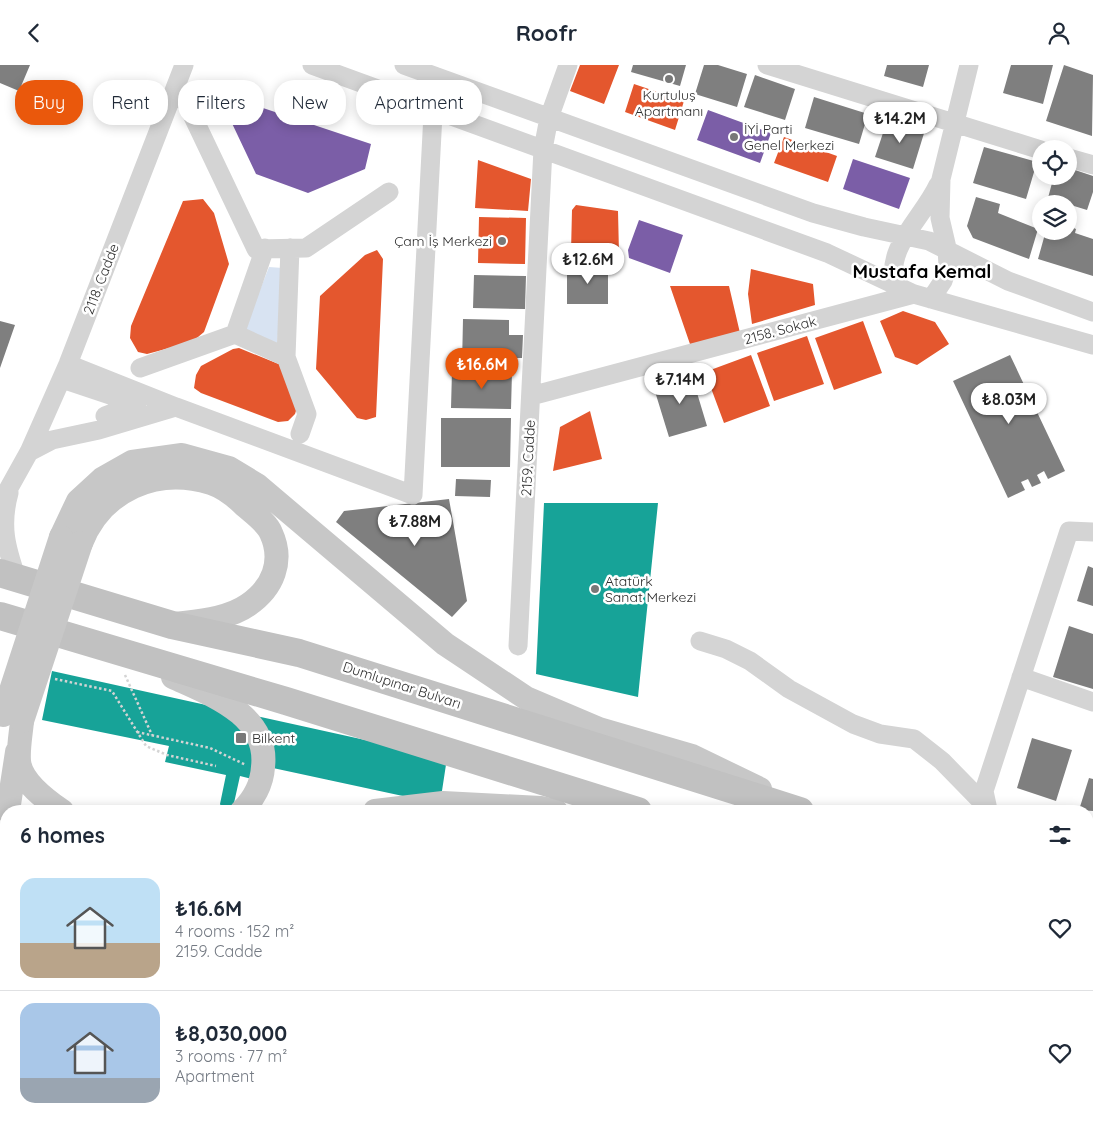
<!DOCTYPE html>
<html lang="en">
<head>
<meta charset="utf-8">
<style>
	:root { --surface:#fff; --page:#f2f2f3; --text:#1f2937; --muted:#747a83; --line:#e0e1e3; --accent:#ea580c }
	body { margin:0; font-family:Quicksand,sans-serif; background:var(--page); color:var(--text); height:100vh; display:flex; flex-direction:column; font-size:19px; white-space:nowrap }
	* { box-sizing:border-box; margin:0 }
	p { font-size:16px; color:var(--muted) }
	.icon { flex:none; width:28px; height:28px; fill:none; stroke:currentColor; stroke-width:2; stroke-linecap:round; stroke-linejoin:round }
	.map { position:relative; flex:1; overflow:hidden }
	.details { position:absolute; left:0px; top:740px; width:1094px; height:321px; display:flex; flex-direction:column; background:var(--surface); border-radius:20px 20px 0 0; box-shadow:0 2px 12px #0003 }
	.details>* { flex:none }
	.guide { position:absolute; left:15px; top:15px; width:500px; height:45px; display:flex; gap:10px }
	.controls { position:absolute; left:1032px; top:75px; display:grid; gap:10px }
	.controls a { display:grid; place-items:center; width:45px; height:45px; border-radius:50%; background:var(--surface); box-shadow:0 2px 12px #0003; font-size:25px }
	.price { position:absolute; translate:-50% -42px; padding:0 11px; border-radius:18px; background:#fff; color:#222; font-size:16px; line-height:32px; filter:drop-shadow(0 1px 2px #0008) }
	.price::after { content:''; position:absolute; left:50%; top:30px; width:15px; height:11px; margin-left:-8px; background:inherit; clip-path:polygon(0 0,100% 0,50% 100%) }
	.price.selected { background:var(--accent); color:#fff }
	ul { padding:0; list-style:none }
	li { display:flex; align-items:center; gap:15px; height:125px; padding:0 20px }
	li+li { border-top:1px solid var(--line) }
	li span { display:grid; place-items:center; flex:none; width:140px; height:100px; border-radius:15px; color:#555 }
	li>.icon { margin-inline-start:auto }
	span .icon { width:60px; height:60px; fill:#fffc; stroke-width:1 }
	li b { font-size:21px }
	h2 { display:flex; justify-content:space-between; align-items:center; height:60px; padding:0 20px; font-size:21px }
	.tag { padding:0 18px; border-radius:20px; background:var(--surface); box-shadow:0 2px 12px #0003; font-size:18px; line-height:45px }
	.tag.selected { background:var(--accent); color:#fff }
	header { display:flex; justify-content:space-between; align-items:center; height:65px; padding:0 20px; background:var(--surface); font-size:22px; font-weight:800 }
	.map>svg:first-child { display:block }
	.green { fill:#eef5ec }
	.water { fill:#d8e3f2 }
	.shops { fill:#e4572e }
	.offices { fill:#7b5ea7 }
	.schools { fill:#3f88c5 }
	.public { fill:#17a398 }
	.building { fill:#7f7f7f }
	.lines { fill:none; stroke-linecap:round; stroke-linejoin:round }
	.path { stroke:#d4d4d4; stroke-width:2.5; stroke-dasharray:2.5 2.5; stroke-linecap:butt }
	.minor { stroke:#d4d4d4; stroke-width:19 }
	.major { stroke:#c7c7c7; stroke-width:24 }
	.highway { stroke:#c1c1c1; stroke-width:28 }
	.major-bridge { stroke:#c7c7c7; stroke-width:24 }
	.poi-dot { fill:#787878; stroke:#fff; stroke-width:2 }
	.labels { text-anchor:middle; stroke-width:5; stroke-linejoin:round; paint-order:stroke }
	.poi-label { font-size:14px; fill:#2f2f2f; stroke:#fff; text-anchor:start }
	.street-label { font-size:14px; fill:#2f2f2f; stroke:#fff }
	.district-label { font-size:19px; font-weight:bold; fill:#000; stroke:#fff }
</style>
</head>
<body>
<header><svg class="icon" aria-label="back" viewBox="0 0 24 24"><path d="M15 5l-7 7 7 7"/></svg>Roofr<svg class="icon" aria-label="person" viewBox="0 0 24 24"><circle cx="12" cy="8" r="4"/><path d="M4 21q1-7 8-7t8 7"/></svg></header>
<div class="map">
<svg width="1093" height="1061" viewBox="0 0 1093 1061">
	<rect width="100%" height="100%" fill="#fff"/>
	<path class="green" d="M1088,915L1093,917V1061H727L726,1055H1088Z"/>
	<path class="water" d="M269,202L283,203L277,281L244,265Z"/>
	<path class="shops" d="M580,0H619L604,39L570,26Z
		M634,19L684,36L675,65L625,47Z
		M784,72L837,91L828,117L774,98Z
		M478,95L531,114L528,146L475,143Z
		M203,134L214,148L229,199L204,267L192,277L147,289L138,287L130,273L131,261L183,136Z
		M576,140L618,146L619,189L571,187L572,145Z
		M479,152L526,153L525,199L478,198Z
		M377,185L383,194L376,352L366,355L357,353L316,304L320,231L365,190Z
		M751,204L813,219L815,240L752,259L748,229Z
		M670,221H729L740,268L691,282Z
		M903,246L935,257L949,279L917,300L895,292L880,256Z
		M863,256L882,308L834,325L815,273Z
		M807,271L824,319L774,336L757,288Z
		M239,283L281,300L299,336L295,349L288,356L278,357L201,328L194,323L196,310L201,301L233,284Z
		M751,290L770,341L724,358L705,307Z
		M590,346L602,394L553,406L560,362Z"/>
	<path class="offices" d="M236,34L371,79L365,104L308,128L256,109L229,52Z
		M708,45L771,68L760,98L697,75Z
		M853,94L910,113L899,144L843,124Z
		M639,155L683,170L670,208L629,193L628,185Z"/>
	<path class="schools" d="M101,1055H188L187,1061L123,1059L122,1061H100Z"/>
	<path class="public" d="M544,438H658L638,632L536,609Z
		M52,606L447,693L440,739L259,700L256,715L240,711L234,738L237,746H223L220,739L226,710L165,697L169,681L42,655Z"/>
	<path class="building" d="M0,0H30L19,26L0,18Z
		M633,0H686L680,21L631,7Z
		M704,0H718L747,9L737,42L695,29Z
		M887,0H929L923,22L884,11Z
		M1011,0H1053L1043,39L1003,28Z
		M1064,0L1093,10L1092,71L1046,56Z
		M755,10L795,24L785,55L744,42Z
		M814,32L868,49L859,79L805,63Z
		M888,53L925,65L913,104L875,92Z
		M984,82L1037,97L1026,134L973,118Z
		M1069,103L1093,111V127L1087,145L1048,133L1052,118L1042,115L1043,111H1069Z
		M976,132L1000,139L998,148L1038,164L1029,194L973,173L967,161Z
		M1069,161L1076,164L1075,168L1093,174V211L1038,194L1045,169L1051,166H1069Z
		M567,200H608V239H567Z
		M474,210L526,211L525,244L473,243Z
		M463,254L509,255V270H523L522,293H506V301L462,300Z
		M0,256L15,260L0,303Z
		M1010,290L1065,406L1048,414L1044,406L1037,410L1041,418L1032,422L1028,414L1021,417L1025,425L1008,433L953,316Z
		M452,306L512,307L511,344L451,343Z
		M691,308L707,361L669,372L653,320Z
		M441,353H511L510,402H441Z
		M456,414L491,415L490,432L455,431Z
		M449,434L467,536L452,552L336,457L344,446Z
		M1088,501L1093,503V541L1077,536Z
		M1069,561L1093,569V624L1053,612Z
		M1032,673L1072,685L1056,736L1017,723Z
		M1089,713L1093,714V746L1079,745Z"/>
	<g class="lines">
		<path class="path" d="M125,610L152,670
			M55,614L112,626L146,681L167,690L216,701
			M137,667L210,683L246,700
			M1088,957L1093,959
			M844,1055L852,1061
			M710,1061L715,1055"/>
		<path class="minor" d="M312,0L827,188L914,229L1093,280
			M404,0L813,148L864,162L929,176L1008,216L1093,247
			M767,0L1041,85
			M185,35L256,184L306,183L389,127
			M1069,93L1093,100
			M290,183L286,292L307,349L300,369
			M895,221C885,181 923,153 938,120
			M931,234L943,216L948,201L947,183L940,153L941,114L969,0
			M235,269L286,292
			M68,299L176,342L413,430L435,11
			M140,303L235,269L265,183
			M62,314L137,339
			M531,331L914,229
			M105,351L137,339
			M29,387L52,375L99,365L176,342
			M9,428C0,461 6,482 17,514
			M0,439L29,387L68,299L184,0
			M700,576L726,584L750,596L789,624L853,659L880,669L914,674L942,696L986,741
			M518,581L543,84L549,53L568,0
			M1021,612L1093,637
			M988,745L984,726L1069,466L1093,467
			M1088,774L1093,775
			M278,1055L280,1061
			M404,1055L406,1061
			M578,1055L579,1061"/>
		<path class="major" d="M61,472L78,436L102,414L132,397L182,390L229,403L257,420L445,579L526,633L599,664L692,691L760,724
			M81,478C102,425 156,401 211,418C223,422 236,432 245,441C253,448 267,458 271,468C284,496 273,523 248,540C228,554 199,556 176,559
			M173,612C212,630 269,650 263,702C262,719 253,735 242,746
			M22,656C21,668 18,683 19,696C21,717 46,735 62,746
			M8,746L17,687
			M375,746L443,738L541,743L556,746
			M0,879L6,781
			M2,1061L6,1038"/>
		<path class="highway" d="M0,508L172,560L299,588L800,746
			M0,551L286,636L638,746
			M1088,836L1093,838
			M1088,885L1093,886"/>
		<path class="major-bridge" d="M3,650L61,472
			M22,656L81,478"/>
	</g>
	<g class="poi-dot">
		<circle cx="669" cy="14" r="5"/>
		<circle cx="734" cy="72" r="5"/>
		<circle cx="502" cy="176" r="5"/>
		<circle cx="595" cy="524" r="5"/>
		<rect x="235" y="667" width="12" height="12" rx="2.5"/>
	</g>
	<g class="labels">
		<g class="poi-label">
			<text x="669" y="35" text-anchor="middle">Kurtuluş<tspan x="669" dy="16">Apartmanı</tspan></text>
			<text x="744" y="69">İYİ Parti<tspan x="744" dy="16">Genel Merkezi</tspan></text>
			<text x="492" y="181" text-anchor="end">Çam İş Merkezi</text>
			<text x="605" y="521">Atatürk<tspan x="605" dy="16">Sanat Merkezi</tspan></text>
			<text x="252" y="678">Bilkent</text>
		</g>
		<g class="street-label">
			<text transform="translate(101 214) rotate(-69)" y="5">2118. Cadde</text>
			<text transform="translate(780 265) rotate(-15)" y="5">2158. Sokak</text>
			<text transform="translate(528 393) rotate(-87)" y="5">2159. Cadde</text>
			<text transform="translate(402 620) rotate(18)" y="5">Dumlupınar Bulvarı</text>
		</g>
		<g class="district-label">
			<text x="922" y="213">Mustafa Kemal</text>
		</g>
	</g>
</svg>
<div class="controls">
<a><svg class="icon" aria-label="locate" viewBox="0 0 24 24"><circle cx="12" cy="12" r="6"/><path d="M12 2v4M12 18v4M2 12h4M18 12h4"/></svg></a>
<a><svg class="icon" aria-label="layers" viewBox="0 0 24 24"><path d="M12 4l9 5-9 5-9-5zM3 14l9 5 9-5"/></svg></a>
</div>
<b class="price" style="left:900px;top:79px">₺14.2M</b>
<b class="price" style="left:588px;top:220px">₺12.6M</b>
<b class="price selected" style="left:482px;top:325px">₺16.6M</b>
<b class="price" style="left:680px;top:340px">₺7.14M</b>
<b class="price" style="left:1009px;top:360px">₺8.03M</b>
<b class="price" style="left:415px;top:482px">₺7.88M</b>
<div class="guide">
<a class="tag selected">Buy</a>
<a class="tag">Rent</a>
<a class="tag">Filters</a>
<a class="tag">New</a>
<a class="tag">Apartment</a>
</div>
<section class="details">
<h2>6 homes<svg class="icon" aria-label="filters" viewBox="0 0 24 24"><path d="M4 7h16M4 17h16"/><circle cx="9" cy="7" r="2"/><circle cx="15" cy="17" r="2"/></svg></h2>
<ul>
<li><span style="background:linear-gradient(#bfe0f5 65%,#b9a48a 0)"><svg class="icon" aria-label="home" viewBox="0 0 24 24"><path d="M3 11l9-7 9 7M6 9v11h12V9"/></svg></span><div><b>₺16.6M</b><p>4 rooms · 152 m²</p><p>2159. Cadde</p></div><svg class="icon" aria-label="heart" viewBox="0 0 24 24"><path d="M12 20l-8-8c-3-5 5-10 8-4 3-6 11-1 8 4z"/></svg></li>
<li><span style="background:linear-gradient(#a9c7e8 75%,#9aa5b1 0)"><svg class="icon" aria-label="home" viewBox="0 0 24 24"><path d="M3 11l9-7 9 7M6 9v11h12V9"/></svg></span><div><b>₺8,030,000</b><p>3 rooms · 77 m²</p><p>Apartment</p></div><svg class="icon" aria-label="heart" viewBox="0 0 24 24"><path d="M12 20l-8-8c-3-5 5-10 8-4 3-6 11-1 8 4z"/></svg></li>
</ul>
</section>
</div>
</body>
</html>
